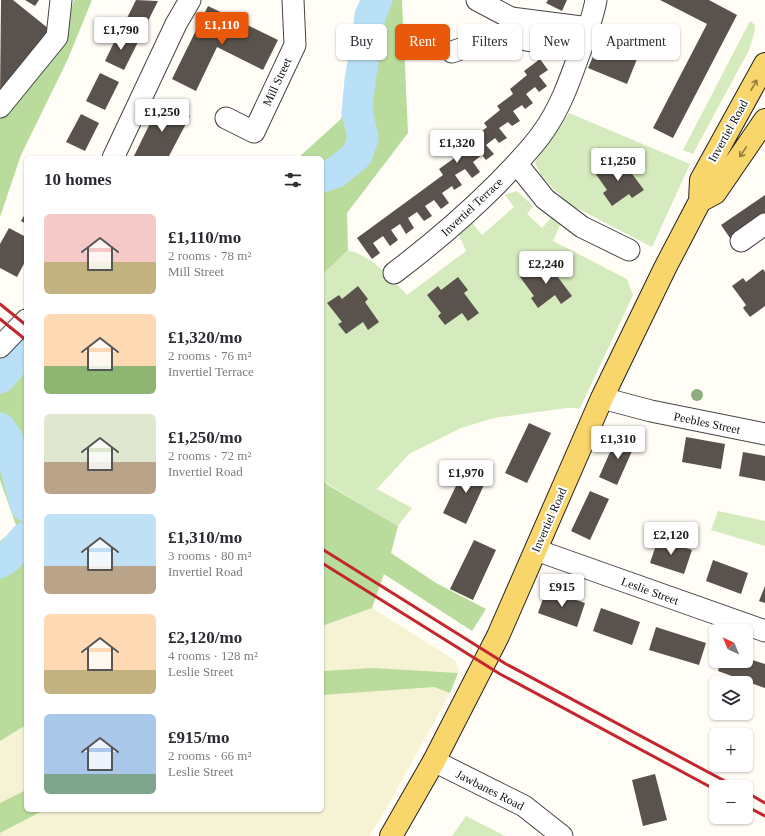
<!DOCTYPE html>
<html lang="en">
<head>
<meta charset="utf-8">
<style>
	:root { --surface:#fff; --page:#f7f7f7; --text:#2b2b33; --muted:#7c7c81; --accent:#ea580c }
	body { margin:0; font-family:"Times New Roman",serif; background:var(--page); color:var(--text); height:100vh; display:flex; flex-direction:column; font-size:15px; white-space:nowrap }
	* { box-sizing:border-box; margin:0 }
	p { font-size:13px; color:var(--muted) }
	.icon { flex:none; width:22px; height:22px; fill:none; stroke:currentColor; stroke-width:2; stroke-linecap:round; stroke-linejoin:round }
	.map { position:relative; flex:1; overflow:hidden }
	.panel { position:absolute; left:24px; top:156px; width:300px; height:656px; display:flex; flex-direction:column; background:var(--surface); border-radius:6px; box-shadow:0 1px 3px #0004 }
	.panel>* { flex:none }
	.top-card { position:absolute; left:336px; top:24px; width:369px; height:36px; display:flex; gap:8px }
	.needle { width:26px; rotate:316deg }
	.buttons { position:absolute; left:709px; top:624px; display:grid; gap:8px }
	.buttons a { display:grid; place-items:center; width:44px; height:44px; border-radius:6px; background:var(--surface); box-shadow:0 1px 3px #0004; font-size:20px }
	.price { position:absolute; translate:-50% -34px; padding:0 9px; border-radius:4px; background:#fff; color:#222; font-size:13px; line-height:26px; filter:drop-shadow(0 1px 2px #0008) }
	.price::after { content:''; position:absolute; left:50%; top:24px; width:12px; height:9px; margin-left:-6px; background:inherit; clip-path:polygon(0 0,100% 0,50% 100%) }
	.price.current { background:var(--accent); color:#fff }
	ul { padding:0; list-style:none }
	li { display:flex; align-items:center; gap:12px; height:100px; padding:0 20px }
	li span { display:grid; place-items:center; flex:none; width:112px; height:80px; border-radius:6px; color:#555 }
	li>.icon { margin-inline-start:auto }
	span .icon { width:48px; height:48px; fill:#fffc; stroke-width:1 }
	li b { font-size:17px }
	h2 { display:flex; justify-content:space-between; align-items:center; height:48px; padding:0 20px; font-size:17px }
	.chip { padding:0 14px; border-radius:6px; background:var(--surface); box-shadow:0 1px 3px #0004; font-size:14px; line-height:36px }
	.chip.current { background:var(--accent); color:#fff }
	.map>svg:first-child { display:block }
	.farmland { fill:#f6f3d4 }
	.green { fill:#d5ebbd }
	.forest { fill:#b9dc9c }
	.lines { fill:none; stroke-linecap:round; stroke-linejoin:round }
	.river { stroke:#b9e0f7; stroke-width:31 }
	.building { fill:#5a524d }
	.minor-casing { stroke:#444; stroke-width:23 }
	.major-casing { stroke:#222; stroke-width:24 }
	.minor { stroke:#fff; stroke-width:21 }
	.major { stroke:#f9d66b; stroke-width:22 }
	.rail { stroke:#c4262e; stroke-width:3 }
	.tree { fill:#8dad7f }
	.oneway { stroke:#917d42 }
	.labels { text-anchor:middle; stroke-width:4; stroke-linejoin:round; paint-order:stroke }
	.street-label { font-size:12px; fill:#111; stroke:#fff }
</style>
</head>
<body>
<div class="map">
<svg width="765" height="836" viewBox="0 0 765 836">
	<rect width="100%" height="100%" fill="#fffdf5"/>
	<path class="farmland" d="M372,608L456,661L459,670L450,693L381,818L369,836H0V741L26,725V810H322V626Z"/>
	<path class="green" d="M750,21L755,25L754,34L749,50L693,154L683,150Z
		M569,113L690,164L652,247L569,204L541,176L535,162Z
		M517,191L533,206L527,214L542,228L551,218L560,225L553,241L627,279L633,295L580,408H567L494,418L461,428L409,454L377,489L412,508L398,526L328,484L322,479V275L348,250C373,257 390,277 407,295L466,251L457,230L470,220L482,235L514,207L505,195Z
		M718,511L765,521V546L711,530Z
		M466,816L505,836H452Z"/>
	<path class="forest" d="M74,0H92L67,61L21,155L0,217V116L62,39Z
		M365,0H402L408,133L347,213L348,250L322,275V158H298L341,119Z
		M26,342V725L0,741V541L17,528L0,480V371Z
		M322,479L328,485L398,526L391,553L436,583L486,609L472,631L384,574L372,608L322,626Z
		M373,668L458,673L450,693L434,687L322,695V671Z
		M26,790V810H44L0,833V803Z"/>
	<g class="lines">
		<path class="river" d="M322,177L335,173L357,155L363,138L357,112L360,80L366,46L370,16L377,0
			M0,378L26,347
			M0,428L7,438L26,506
			M0,563L7,558L26,537"/>
	</g>
	<path class="building" d="M1,0H13L54,33L0,100Z
		M25,0H39L35,6Z
		M136,0L158,1L144,29L126,20Z
		M548,0H567L562,11L546,3Z
		M660,0H709L737,15L673,138L653,128L707,24Z
		M208,6L278,40L263,70L217,47L196,91L172,79Z
		M119,32L138,42L124,70L105,61Z
		M599,43L637,59L627,84L588,68Z
		M540,59L548,70L539,76L547,86L539,92L535,87L526,94L533,103L525,109L522,105L513,111L520,121L512,126L508,122L499,128L507,138L499,143L495,138L486,145L494,154L486,160L482,155L473,162L480,172L472,178L465,169L455,175L462,185L454,190L452,186L442,193L449,203L441,209L434,200L425,206L432,216L424,221L417,212L408,218L414,228L406,234L400,224L391,230L398,240L390,246L383,236L373,243L380,253L372,259L357,238L443,175L439,169L474,144L471,140L487,127L484,123L500,110L497,106L513,94L510,89L527,75L524,71Z
		M100,73L119,82L105,110L86,101Z
		M161,101L190,116L168,158H133Z
		M81,114L99,123L85,151L66,142Z
		M627,159L634,169L630,171L644,190L632,198L629,194L612,206L603,193L607,190L593,170L604,162L610,170Z
		M765,195V215L730,238L721,225Z
		M26,212V224L21,221Z
		M9,228L26,237V260L17,277L0,268V244Z
		M551,260L560,273L557,276L572,296L561,304L555,295L538,308L531,298L534,296L520,277L531,269L534,273Z
		M763,269L765,272V306L750,317L743,308L746,305L732,286L743,278L746,282Z
		M458,277L468,290L464,293L479,313L468,321L462,313L445,325L438,316L441,313L427,295L438,286L441,290Z
		M358,286L368,299L365,302L379,322L368,330L363,322L346,334L338,324L342,322L327,303L339,295L342,299Z
		M529,423L551,433L527,483L505,473Z
		M618,434L636,442L617,485L599,477Z
		M686,437L725,444L721,469L682,462Z
		M743,452L765,456V481L739,476Z
		M467,463L489,474L466,524L443,513Z
		M590,491L609,499L590,540L571,531Z
		M658,539L692,550L684,574L650,563Z
		M474,540L496,550L473,600L450,589Z
		M713,560L748,573L741,594L706,581Z
		M765,586V603L759,601Z
		M546,590L585,603L577,627L538,613Z
		M601,608L640,622L632,645L593,631Z
		M656,627L706,643L699,665L649,650Z
		M746,658L765,664V688L718,671L721,661H746Z
		M655,774L667,820L643,826L632,780Z"/>
	<g class="lines">
		<g class="minor-casing">
			<path id="minor" d="M477,0L511,18L589,28
				M452,52L500,35L580,50
				M0,107L57,37L61,0
				M226,118L254,132L295,45L293,0
				M113,158L176,24L190,0
				M517,164L545,199L582,227L629,250
				M741,241L765,224
				M394,273C431,245 465,216 497,184C513,167 530,151 543,132C561,107 571,77 581,49C587,33 593,17 596,0
				M0,347L26,320
				M602,398L651,411L765,434
				M536,550L765,631
				M434,761L524,806L562,836"/>
		</g>
		<g class="major-casing">
			<path id="major" d="M700,201L715,193L765,120
				M391,836L434,761L498,636L602,398L665,268L700,201L701,180L765,64"/>
		</g>
		<use href="#minor" class="minor"/>
		<use href="#major" class="major"/>
		<path class="rail" d="M0,304L26,325
			M0,319L26,340
			M322,549L506,664L736,787
			M322,563L500,674L716,790
			M746,792L765,803
			M746,806L765,816"/>
	</g>
	<circle class="tree" cx="697" cy="395" r="6"/>
	<defs><path id="oneway-shaft" d="M-6 0H5M1.5-3L5.5 0L1.5 3" fill="none" stroke-width="1.6" stroke-linecap="round" stroke-linejoin="round"/></defs>
	<g class="oneway">
		<use href="#oneway-shaft" transform="translate(754 85) rotate(-61)"/>
		<use href="#oneway-shaft" transform="translate(743 152) rotate(124)"/>
	</g>
	<g class="labels">
		<g class="street-label">
			<text transform="translate(277 82) rotate(-65)" y="4">Mill Street</text>
			<text transform="translate(728 131) rotate(-61)" y="4">Invertiel Road</text>
			<text transform="translate(472 207) rotate(-43)" y="4">Invertiel Terrace</text>
			<text transform="translate(707 423) rotate(12)" y="4">Peebles Street</text>
			<text transform="translate(549 520) rotate(-66)" y="4">Invertiel Road</text>
			<text transform="translate(650 591) rotate(20)" y="4">Leslie Street</text>
			<text transform="translate(490 790) rotate(27)" y="4">Jawbanes Road</text>
		</g>
	</g>
</svg>
<div class="buttons">
<a><svg class="needle" viewBox="-14 -14 28 28"><path d="M0-13l5 13h-10z" fill="#e53935"/><path d="M0 13l5-13h-10z" fill="#7c7c81"/></svg></a>
<a><svg class="icon" aria-label="layers" viewBox="0 0 24 24"><path d="M12 4l9 5-9 5-9-5zM3 14l9 5 9-5"/></svg></a>
<a>+</a>
<a>−</a>
</div>
<b class="price current" style="left:222px;top:46px">£1,110</b>
<b class="price" style="left:121px;top:51px">£1,790</b>
<b class="price" style="left:162px;top:133px">£1,250</b>
<b class="price" style="left:457px;top:164px">£1,320</b>
<b class="price" style="left:618px;top:182px">£1,250</b>
<b class="price" style="left:546px;top:285px">£2,240</b>
<b class="price" style="left:618px;top:460px">£1,310</b>
<b class="price" style="left:466px;top:494px">£1,970</b>
<b class="price" style="left:671px;top:556px">£2,120</b>
<b class="price" style="left:562px;top:608px">£915</b>
<div class="top-card">
<a class="chip">Buy</a>
<a class="chip current">Rent</a>
<a class="chip">Filters</a>
<a class="chip">New</a>
<a class="chip">Apartment</a>
</div>
<section class="panel">
<h2>10 homes<svg class="icon" aria-label="filters" viewBox="0 0 24 24"><path d="M4 7h16M4 17h16"/><circle cx="9" cy="7" r="2"/><circle cx="15" cy="17" r="2"/></svg></h2>
<ul>
<li><span style="background:linear-gradient(#f6c9c9 60%,#c2b280 0)"><svg class="icon" aria-label="home" viewBox="0 0 24 24"><path d="M3 11l9-7 9 7M6 9v11h12V9"/></svg></span><div><b>£1,110/mo</b><p>2 rooms · 78 m²</p><p>Mill Street</p></div></li>
<li><span style="background:linear-gradient(#ffd9b3 65%,#8fb573 0)"><svg class="icon" aria-label="home" viewBox="0 0 24 24"><path d="M3 11l9-7 9 7M6 9v11h12V9"/></svg></span><div><b>£1,320/mo</b><p>2 rooms · 76 m²</p><p>Invertiel Terrace</p></div></li>
<li><span style="background:linear-gradient(#dfe7d0 60%,#b9a48a 0)"><svg class="icon" aria-label="home" viewBox="0 0 24 24"><path d="M3 11l9-7 9 7M6 9v11h12V9"/></svg></span><div><b>£1,250/mo</b><p>2 rooms · 72 m²</p><p>Invertiel Road</p></div></li>
<li><span style="background:linear-gradient(#bfe0f5 65%,#b9a48a 0)"><svg class="icon" aria-label="home" viewBox="0 0 24 24"><path d="M3 11l9-7 9 7M6 9v11h12V9"/></svg></span><div><b>£1,310/mo</b><p>3 rooms · 80 m²</p><p>Invertiel Road</p></div></li>
<li><span style="background:linear-gradient(#ffd9b3 70%,#c2b280 0)"><svg class="icon" aria-label="home" viewBox="0 0 24 24"><path d="M3 11l9-7 9 7M6 9v11h12V9"/></svg></span><div><b>£2,120/mo</b><p>4 rooms · 128 m²</p><p>Leslie Street</p></div></li>
<li><span style="background:linear-gradient(#a9c7e8 75%,#7fa58c 0)"><svg class="icon" aria-label="home" viewBox="0 0 24 24"><path d="M3 11l9-7 9 7M6 9v11h12V9"/></svg></span><div><b>£915/mo</b><p>2 rooms · 66 m²</p><p>Leslie Street</p></div></li>
</ul>
</section>
</div>
</body>
</html>
